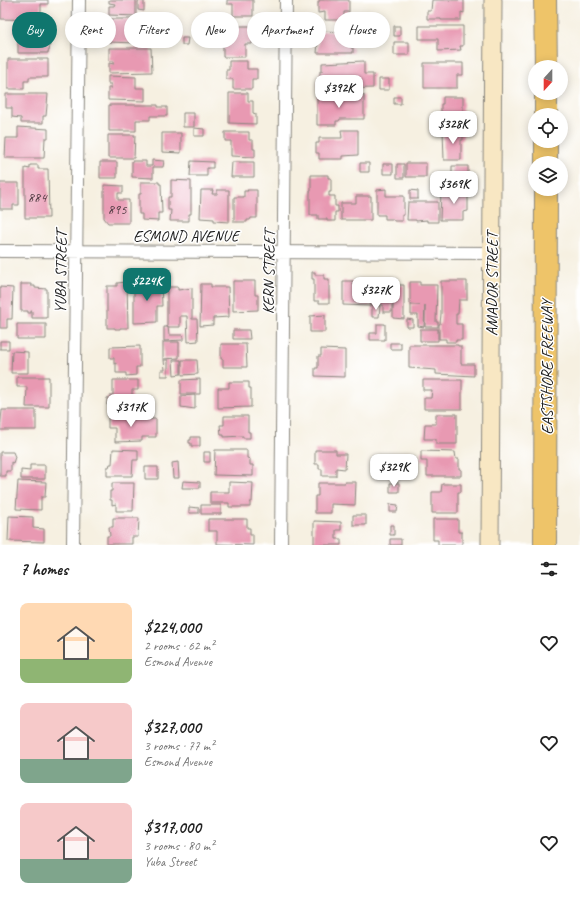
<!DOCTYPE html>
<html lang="en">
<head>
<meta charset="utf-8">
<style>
	:root { --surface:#fff; --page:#f2f2f2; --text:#222; --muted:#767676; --accent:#0f766e }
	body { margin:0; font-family:Caveat,sans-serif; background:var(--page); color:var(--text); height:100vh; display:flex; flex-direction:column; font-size:15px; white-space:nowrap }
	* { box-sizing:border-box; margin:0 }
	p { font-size:13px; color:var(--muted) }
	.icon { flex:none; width:22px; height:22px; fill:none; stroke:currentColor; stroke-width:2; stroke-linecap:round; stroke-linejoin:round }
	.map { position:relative; height:545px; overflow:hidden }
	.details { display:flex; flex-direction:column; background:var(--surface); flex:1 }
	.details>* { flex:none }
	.hud { position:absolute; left:12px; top:12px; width:556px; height:36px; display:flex; gap:8px }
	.needle { width:26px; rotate:201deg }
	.tools { position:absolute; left:528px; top:60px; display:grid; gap:8px }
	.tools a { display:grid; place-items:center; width:40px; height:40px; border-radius:50%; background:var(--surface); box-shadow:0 2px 10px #0003; font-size:20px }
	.price { position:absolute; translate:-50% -34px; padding:0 9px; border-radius:8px; background:#fff; color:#222; font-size:13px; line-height:26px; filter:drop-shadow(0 1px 2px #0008) }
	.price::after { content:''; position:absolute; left:50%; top:24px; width:12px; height:9px; margin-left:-6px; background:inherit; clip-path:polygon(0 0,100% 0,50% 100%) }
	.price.selected { background:var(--accent); color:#fff }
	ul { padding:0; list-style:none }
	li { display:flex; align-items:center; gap:12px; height:100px; padding:0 20px }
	li span { display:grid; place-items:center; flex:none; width:112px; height:80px; border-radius:8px; color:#555 }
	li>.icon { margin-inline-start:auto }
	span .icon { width:48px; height:48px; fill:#fffc; stroke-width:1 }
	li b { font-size:17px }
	h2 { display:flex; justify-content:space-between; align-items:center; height:48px; padding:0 20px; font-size:17px }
	.pill { padding:0 14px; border-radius:18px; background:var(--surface); box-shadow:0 2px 10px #0003; font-size:14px; line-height:36px }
	.pill.selected { background:var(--accent); color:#fff }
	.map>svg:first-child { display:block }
	.building { fill:#e899b2 }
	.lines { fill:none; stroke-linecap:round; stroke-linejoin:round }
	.street-casing { stroke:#89867e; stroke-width:14 }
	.secondary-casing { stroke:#89867e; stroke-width:19 }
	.highway-casing { stroke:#89867e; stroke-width:24 }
	.street { stroke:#fff; stroke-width:12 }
	.secondary { stroke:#f8e7c3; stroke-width:17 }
	.highway { stroke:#eec469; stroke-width:22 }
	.labels { text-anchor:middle; stroke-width:3; stroke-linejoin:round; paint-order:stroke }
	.number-label { font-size:14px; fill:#4f3b42 }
	.street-label { font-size:16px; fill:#1c1c1c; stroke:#fff }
</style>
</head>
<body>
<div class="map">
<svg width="580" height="545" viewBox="0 0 580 545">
	<rect width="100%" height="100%" fill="#fff"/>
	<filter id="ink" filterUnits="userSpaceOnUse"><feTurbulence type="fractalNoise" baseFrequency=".025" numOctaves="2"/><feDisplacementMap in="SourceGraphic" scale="8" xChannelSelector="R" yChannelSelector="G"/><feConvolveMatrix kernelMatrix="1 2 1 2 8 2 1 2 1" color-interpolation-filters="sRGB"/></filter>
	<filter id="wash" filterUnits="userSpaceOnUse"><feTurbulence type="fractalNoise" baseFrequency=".012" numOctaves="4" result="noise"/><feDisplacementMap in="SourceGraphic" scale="16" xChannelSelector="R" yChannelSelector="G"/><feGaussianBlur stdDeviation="0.9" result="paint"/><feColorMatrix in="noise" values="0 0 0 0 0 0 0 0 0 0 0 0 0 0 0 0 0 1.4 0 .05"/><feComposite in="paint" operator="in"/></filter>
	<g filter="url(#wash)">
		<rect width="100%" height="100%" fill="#f6f0e1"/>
		<g id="blocks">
			<path class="building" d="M1,0H48V4H41V20L1,19Z
				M109,0H136V16L109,15V6H114L115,4L109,3Z
				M227,0H253V16H233V4H227Z
				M319,0H349V12H344V20H325V12L318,13V2H319Z
				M432,0H464V13L461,12V20H441V19H427V11H431Z
				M138,1H144V11L138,10Z
				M208,13H224V23H207Z
				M109,19H136V43L108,42L109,30L111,31V26H109Z
				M14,25L35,26V32H42V37H45V43L48,42V45H50L49,51H48V53H18V33H14Z
				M223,26H253L252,44H245V57H223Z
				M394,26H400V36H394Z
				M419,26H463V46H460L461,50L438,51V39H419Z
				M319,31L351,32V48H353V53H317Z
				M182,38H188L187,45H182Z
				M394,42H409V55H394Z
				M109,48H151L152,72L109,73V63L114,64V61H109Z
				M8,59H48V77H29V81H24V89H8Z
				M229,61H247V69H257V79H252V89H233V79H226V70H229Z
				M364,61V74H373V88L341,89V88H317V80H320V71H322V63Z
				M424,63H463V75H457V88H424Z
				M108,76L136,77V88H145V101L108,100V88H111V84H108Z
				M379,79H389V90H379Z
				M229,93H248V101H253V113L256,114V124L229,123Z
				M6,94H48L46,116H43V123H21V118L12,117V108H6Z
				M364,95V119H340L339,121H336V125H317V96Z
				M394,97H401V104H394Z
				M443,97H463V116H460V124H441V104H443Z
				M109,105H158V107H167V116H150V120H136V131H109Z
				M183,113H194V127H183Z
				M18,127L48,129V138H45L44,158H5L6,138H18Z
				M194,128L204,129V136H194Z
				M341,130H358V155L343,156V159H319V153H316V143H319V138H342Z
				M443,130H460L461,131L463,132V140H461V160H444Z
				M225,132H249V140H253V149H255V157L231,156V141H225Z
				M162,133H181V153L162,152Z
				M108,135H135L134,158H108Z
				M152,160L164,161L163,167H153V178L132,177V161H146V166H152Z
				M191,161L213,162V168H207V176H190Z
				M100,162H117V178H100Z
				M232,162H254V177H231Z
				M360,163H369V172H360Z
				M406,163H426V177H406Z
				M383,164H393V174H383Z
				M397,164H404V178H397Z
				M30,165H38V169H48L49,218H25V168L30,169Z
				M452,166H468V181H452Z
				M311,175H328V178H331V192H329V196H335V206H338V212H335V221H327V219H318V215H310V191H311Z
				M171,180L191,181V214H189V221H170L171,210H168V197H171Z
				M141,182H159V184H161L162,213H158V221L142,220V214H139V194H141Z
				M0,183H19V205H13V209H0Z
				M104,185L123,186V193H118V200H129V223H108L104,218Z
				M386,189V196H404V215H402V221H394L393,219H385V215H377V190Z
				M201,190H213L212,194H217V190H229V222L214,221V219L200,218Z
				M247,190H257V218H251L250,220H247V222H234V197H244V191H248Z
				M410,190L418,191V199H410Z
				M441,190H468V211L463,212V220H440Z
				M356,196H371V220H341V203H356Z
				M408,202H438V222H427V220L416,221V220H407Z
				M312,272H315V275H324V279H329V303H319V301H314V279H312Z
				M161,281L162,306H157V322L134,323V287L144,286V284H152V282Z
				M233,281H255V295H258V310L233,311Z
				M343,281H353V285H371L370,306L343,305Z
				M441,281H467V300H459L458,314H456V324H462V340H456V342H446V339H439V324H440L441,314Z
				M127,282L128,328H120V329H115V328H107V286H117V283Z
				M377,282L387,283L386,285H404V319L393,318V305H392V312H383V305H377Z
				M410,282H420V285H437L436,322H438V327H425V305L424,327L418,326V315H411V305H420L410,304Z
				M21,284H31V286H35V288L47,289V318H32V311H31V313H28V311H21Z
				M201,284H211V287H228L229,317L213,318V325L200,326Z
				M0,287L13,288L12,319H7V328H0Z
				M167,287H178V290L192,288V319H197L198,341L188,342L187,316H180V327H167Z
				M372,304H375L376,306H380L379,317H372Z
				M325,315V332H310V316Z
				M407,319L413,320V327H407Z
				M17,324H46V339H17Z
				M377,324H385V340H370V333H377Z
				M164,327H168L169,335H183V340L164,341Z
				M420,329H438V341H420Z
				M233,330H249L250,339H233Z
				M0,341H9V349H0Z
				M163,342H179V358L163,359Z
				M390,343H401V349H390Z
				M221,344H246L247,367H223V359H221Z
				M409,345H458V346H461V364H474V376L436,374V370L409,368Z
				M140,346V367H136V375L126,376V373H116V363L114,364V358H110V347Z
				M321,349L345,350V377L315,376V368H318V356H321Z
				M12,351L28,352V373H11Z
				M164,360H168V376H161V370H165Z
				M173,360H181V374L174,375Z
				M182,360H197L198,374L182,375Z
				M17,377H49V407H26L27,387H17Z
				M200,379V394H181V380Z
				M113,380H138V390H132V406L107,405V398L111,397V395H113Z
				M423,380H462V409H424V398H431L432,390H423Z
				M229,382H249V388H251V407L218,408V388H229Z
				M195,395V409L181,407V396Z
				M2,410H36V430H0Z
				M108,413H130V419H156V437H142V441L115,442V428H108Z
				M436,414H457V444H436V439H424L425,424H436Z
				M224,416H248V432H250V438H243V436L224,437V435H221L220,425H224Z
				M191,437H200V446H191V443H189V440H191Z
				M113,449L138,450V460H133L132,476H107V467H109L110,464H112Z
				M215,450H247V458L250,459V465H253V476L214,475Z
				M315,450H336V454H346L345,469L336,468V476H322V469H319V464H315Z
				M421,451L455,452L456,459H459V469H461V476H427V461H421Z
				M0,452H13L15,457L13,463L11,462V471H6V476H0Z
				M204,452H210V462H204Z
				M178,462L179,478H173L172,463Z
				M30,465H45V479H21V470L30,471Z
				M145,467H158V479H145Z
				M18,481L46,482L45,497H41V510L16,509Z
				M183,481L200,482V488H182Z
				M229,482L253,483L252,502H250V507H229V503H210V492H229Z
				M345,482H356L355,505L331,504V513H315V496H318V483H345Z
				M112,483H134L133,511H116V504L112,505V500H110V491H112Z
				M390,483H399V492H390Z
				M442,484H461V492H458V513H432V492H441Z
				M390,504L398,505L397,512H390Z
				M201,505H221V514H201Z
				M189,507L199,508V513H189Z
				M353,515H366V525H353Z
				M9,516L33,517V528L44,529V542L8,541Z
				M113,518H139L138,537H132V544H107V536H110L109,527H113Z
				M208,519H247V528H250V535H253V545L217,544V531H208Z
				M433,519H458V532H462V545H438V540H433Z
				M314,521L341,522V530H336V539H341V545H314Z
				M390,525H394V535H390Z
				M390,539H401V545H390Z"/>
		</g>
	</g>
	<g filter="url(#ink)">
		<use href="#blocks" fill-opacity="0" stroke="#89867e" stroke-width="1"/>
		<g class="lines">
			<g class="street-casing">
				<path id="street" d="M0,251L491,253
					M73,545L79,0
					M281,545L286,0"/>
			</g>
			<g class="secondary-casing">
				<path id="secondary" d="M490,545L493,0"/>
			</g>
			<g class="highway-casing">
				<path id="highway" d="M545,0L546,67
					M546,93V115
					M546,141V163
					M545,545L546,189"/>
			</g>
			<use href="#street" class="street"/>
			<use href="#secondary" class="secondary"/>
			<use href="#highway" class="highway"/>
		</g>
	</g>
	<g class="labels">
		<g class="number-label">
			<text x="37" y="202">884</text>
			<text x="117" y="214">895</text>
		</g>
		<g class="street-label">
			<text x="186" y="241">ESMOND AVENUE</text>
			<text transform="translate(60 272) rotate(-89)" y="6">YUBA STREET</text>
			<text transform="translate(268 272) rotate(-89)" y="6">KERN STREET</text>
			<text transform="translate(491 284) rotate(-90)" y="6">AMADOR STREET</text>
			<text transform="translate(546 367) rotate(-90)" y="6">EASTSHORE FREEWAY</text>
		</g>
	</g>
</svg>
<div class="tools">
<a><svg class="needle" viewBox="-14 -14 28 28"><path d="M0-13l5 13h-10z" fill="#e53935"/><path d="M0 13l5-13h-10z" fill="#767676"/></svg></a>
<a><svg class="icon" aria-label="locate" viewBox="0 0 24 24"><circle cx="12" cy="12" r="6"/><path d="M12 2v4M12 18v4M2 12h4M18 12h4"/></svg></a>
<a><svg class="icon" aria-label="layers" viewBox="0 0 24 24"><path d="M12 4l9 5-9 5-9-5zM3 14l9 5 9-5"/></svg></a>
</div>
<b class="price" style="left:339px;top:109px">$392K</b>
<b class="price" style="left:453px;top:145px">$328K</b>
<b class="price" style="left:454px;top:205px">$369K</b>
<b class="price selected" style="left:147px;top:302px">$224K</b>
<b class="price" style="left:376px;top:311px">$327K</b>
<b class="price" style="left:131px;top:428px">$317K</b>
<b class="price" style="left:394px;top:488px">$329K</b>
<div class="hud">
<a class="pill selected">Buy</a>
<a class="pill">Rent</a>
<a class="pill">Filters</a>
<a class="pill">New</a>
<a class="pill">Apartment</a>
<a class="pill">House</a>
</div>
</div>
<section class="details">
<h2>7 homes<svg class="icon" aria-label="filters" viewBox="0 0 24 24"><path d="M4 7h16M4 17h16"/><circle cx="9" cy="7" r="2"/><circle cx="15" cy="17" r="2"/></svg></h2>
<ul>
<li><span style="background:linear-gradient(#ffd9b3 70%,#8fb573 0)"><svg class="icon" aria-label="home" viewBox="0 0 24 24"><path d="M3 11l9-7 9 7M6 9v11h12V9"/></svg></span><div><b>$224,000</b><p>2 rooms · 62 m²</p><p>Esmond Avenue</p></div><svg class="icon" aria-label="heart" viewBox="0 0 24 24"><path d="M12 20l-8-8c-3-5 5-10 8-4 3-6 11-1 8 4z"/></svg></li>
<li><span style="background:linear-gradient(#f6c9c9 70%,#7fa58c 0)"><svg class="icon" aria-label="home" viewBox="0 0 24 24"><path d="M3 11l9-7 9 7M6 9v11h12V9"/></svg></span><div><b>$327,000</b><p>3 rooms · 77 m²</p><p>Esmond Avenue</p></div><svg class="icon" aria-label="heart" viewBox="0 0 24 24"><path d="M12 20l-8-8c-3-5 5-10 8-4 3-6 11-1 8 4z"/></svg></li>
<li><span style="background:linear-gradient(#f6c9c9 70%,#7fa58c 0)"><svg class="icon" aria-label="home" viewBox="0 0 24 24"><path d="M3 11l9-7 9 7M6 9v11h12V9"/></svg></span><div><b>$317,000</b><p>3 rooms · 80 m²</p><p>Yuba Street</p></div><svg class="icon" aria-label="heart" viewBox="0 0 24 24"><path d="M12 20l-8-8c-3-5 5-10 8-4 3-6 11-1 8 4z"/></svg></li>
</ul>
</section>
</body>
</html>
